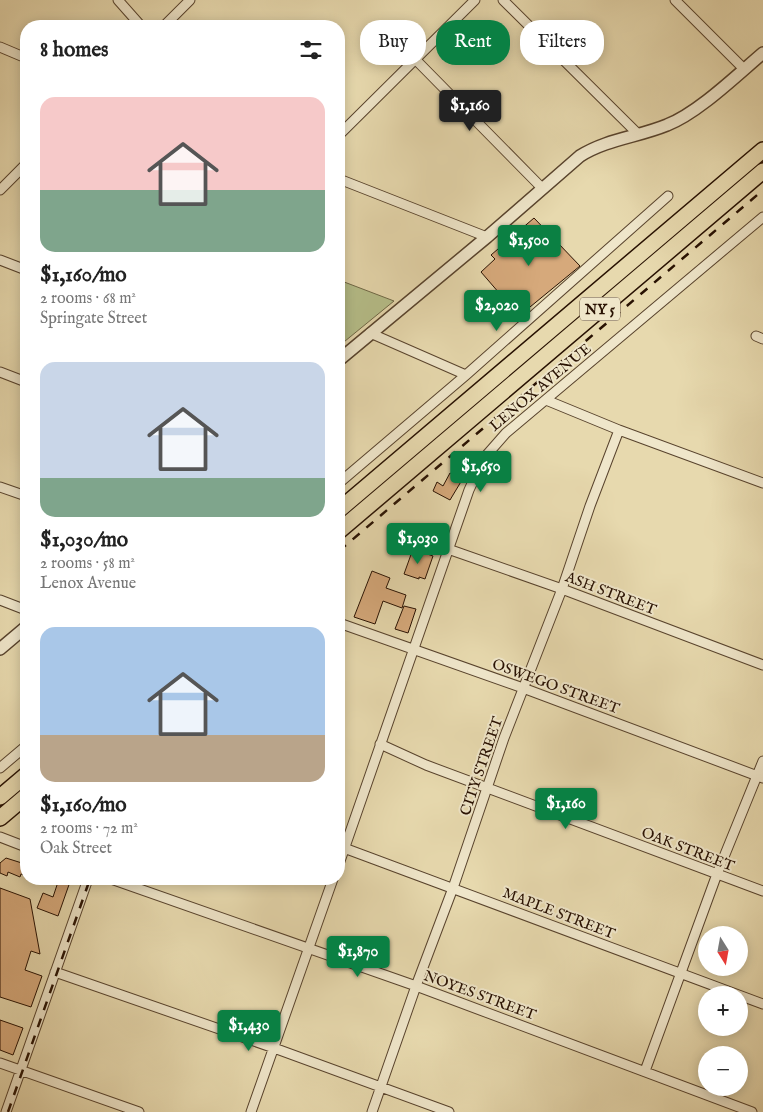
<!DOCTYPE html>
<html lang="en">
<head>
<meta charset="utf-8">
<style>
	:root { --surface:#fff; --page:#f2f2f2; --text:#222; --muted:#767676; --accent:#0b8043 }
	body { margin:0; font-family:"IM FELL English",serif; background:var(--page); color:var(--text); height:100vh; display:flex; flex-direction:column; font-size:19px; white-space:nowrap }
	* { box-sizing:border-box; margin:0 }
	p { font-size:16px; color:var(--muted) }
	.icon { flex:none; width:28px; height:28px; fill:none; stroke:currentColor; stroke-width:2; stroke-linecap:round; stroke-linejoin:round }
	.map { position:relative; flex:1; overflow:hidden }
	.side { position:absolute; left:20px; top:20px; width:325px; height:865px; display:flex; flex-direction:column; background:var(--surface); border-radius:20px; box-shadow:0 2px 12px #0003 }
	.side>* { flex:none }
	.top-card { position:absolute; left:360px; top:20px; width:328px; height:45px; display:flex; gap:10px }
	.needle { width:32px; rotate:169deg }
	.controls { position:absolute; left:698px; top:926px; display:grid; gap:10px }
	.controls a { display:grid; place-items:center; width:50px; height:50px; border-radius:50%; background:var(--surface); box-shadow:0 2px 12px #0003; font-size:25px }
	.price { position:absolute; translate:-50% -42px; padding:0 11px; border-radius:5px; background:var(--accent); color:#fff; font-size:16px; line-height:32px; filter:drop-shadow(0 1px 2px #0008) }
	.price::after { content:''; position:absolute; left:50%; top:30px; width:15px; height:11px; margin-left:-8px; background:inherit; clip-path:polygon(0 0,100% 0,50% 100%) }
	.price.current { background:#222; color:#fff }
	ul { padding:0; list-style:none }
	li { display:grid; align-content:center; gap:10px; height:265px; padding:0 20px }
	li span { display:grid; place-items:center; height:155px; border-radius:15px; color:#555 }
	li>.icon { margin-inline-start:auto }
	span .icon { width:90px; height:90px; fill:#fffc; stroke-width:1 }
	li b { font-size:21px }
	h2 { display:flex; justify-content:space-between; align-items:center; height:60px; padding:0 20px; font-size:21px }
	.chip { padding:0 18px; border-radius:20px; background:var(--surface); box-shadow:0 2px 12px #0003; font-size:18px; line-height:45px }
	.chip.current { background:var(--accent); color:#fff }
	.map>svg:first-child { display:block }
	.green { fill:#b6bf8a; stroke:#6f6846 }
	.building { fill:#d6a97b; stroke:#281102 }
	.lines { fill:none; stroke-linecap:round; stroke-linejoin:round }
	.minor-casing { stroke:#58432d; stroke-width:11 }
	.tertiary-casing { stroke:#58432d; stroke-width:14 }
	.trunk-casing { stroke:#281102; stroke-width:18 }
	.minor { stroke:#efe6ca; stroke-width:9 }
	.tertiary { stroke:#efe6ca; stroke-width:11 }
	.trunk { stroke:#e7d9ae; stroke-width:15 }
	.rail { stroke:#281102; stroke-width:2.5; stroke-dasharray:9 9; stroke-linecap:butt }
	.labels { text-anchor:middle; stroke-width:4; stroke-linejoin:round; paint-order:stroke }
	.shield { fill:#efe6ca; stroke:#64513e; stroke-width:1 }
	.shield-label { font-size:14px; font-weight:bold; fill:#281102 }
	.street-label { font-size:15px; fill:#281102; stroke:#efe6ca }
</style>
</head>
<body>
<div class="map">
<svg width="763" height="1112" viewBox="0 0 763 1112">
	<rect width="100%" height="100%" fill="#e7d9ae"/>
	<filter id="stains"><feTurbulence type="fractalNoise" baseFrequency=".004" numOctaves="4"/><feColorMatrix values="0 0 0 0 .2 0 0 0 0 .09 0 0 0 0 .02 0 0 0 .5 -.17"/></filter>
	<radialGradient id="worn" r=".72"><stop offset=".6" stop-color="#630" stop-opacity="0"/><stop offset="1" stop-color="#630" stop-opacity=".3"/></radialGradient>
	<path class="green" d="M339,280L394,301L339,346Z"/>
	<path class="building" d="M534,218L580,266L519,316L481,272L495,259L491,255Z
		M466,460L472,465L459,478L462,480L450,500L433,491L437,482L443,486L450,473L452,474Z
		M413,549L433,556L425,579L419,577V579L404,574Z
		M372,571L390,578L386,588L406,595L402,608L383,601L375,624L354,617Z
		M404,606L416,609L408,633L395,629Z
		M6,858L25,864L24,866L26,867V876L21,874L20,877L8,872L7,876L0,873V863Z
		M59,879H71L58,916L37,908L43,893L53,897Z
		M0,888L30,899L40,954L31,951L25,970L42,976L31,1007L0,997Z
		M0,1020L23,1028L13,1055L0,1050Z"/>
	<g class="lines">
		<g class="minor-casing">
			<path id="minor" d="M118,0L141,26
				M503,0L638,134
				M675,0L744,69
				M164,26L190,0
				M0,47L26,58
				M415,59L542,188
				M339,135L475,0
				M339,179L487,237
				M0,190L26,164
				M0,260L26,270
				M370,333L466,375
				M756,336L763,339
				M0,372L26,382
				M546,400L619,430L763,483
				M339,483L466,375L668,196
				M0,487L26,496
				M448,549L562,589L763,665
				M0,600L26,610
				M339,623L523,688L763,778
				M380,744L426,765L763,891
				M0,768L26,746
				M0,837L26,847
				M344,848L763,1004
				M339,864L469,490L484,458L506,433L763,217
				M111,879L416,986L752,1112
				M55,972L274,1048L449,1112
				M0,1063L139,1112
				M645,1071L717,874L763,761
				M6,1112L88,879
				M251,1112L333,879
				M372,1112L416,986L453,888L504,738L562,589L590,506L619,430"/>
		</g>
		<g class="tertiary-casing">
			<path id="tertiary" d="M339,360L487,237L580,156C607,139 638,137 667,125C698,113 737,75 763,53
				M0,649L26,627"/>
		</g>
		<g class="trunk-casing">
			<path id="trunk" d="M339,510L763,150
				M339,531L763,171
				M0,797L26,775
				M0,818L26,796"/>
		</g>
		<use href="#minor" class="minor"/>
		<use href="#tertiary" class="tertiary"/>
		<use href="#trunk" class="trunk"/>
		<path class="rail" d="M339,551L763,190
			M8,1112L90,879"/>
	</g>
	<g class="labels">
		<rect class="shield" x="580" y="297.5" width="40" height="23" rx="4"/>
		<g class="shield-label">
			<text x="600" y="314">NY 5</text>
		</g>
		<g class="street-label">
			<text transform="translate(540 387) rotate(-40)" y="5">LENOX AVENUE</text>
			<text transform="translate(611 593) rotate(21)" y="5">ASH STREET</text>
			<text transform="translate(556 686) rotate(20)" y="5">OSWEGO STREET</text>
			<text transform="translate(481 766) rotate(-71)" y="5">CITY STREET</text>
			<text transform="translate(688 849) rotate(21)" y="5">OAK STREET</text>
			<text transform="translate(559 913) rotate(21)" y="5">MAPLE STREET</text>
			<text transform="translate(480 995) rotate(20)" y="5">NOYES STREET</text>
		</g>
	</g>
	<rect width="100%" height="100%" filter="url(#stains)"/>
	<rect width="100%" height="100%" fill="url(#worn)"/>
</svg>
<div class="controls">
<a><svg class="needle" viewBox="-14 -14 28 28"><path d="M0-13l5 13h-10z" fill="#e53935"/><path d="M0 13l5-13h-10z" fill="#767676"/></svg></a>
<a>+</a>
<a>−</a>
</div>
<b class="price current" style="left:470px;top:132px">$1,160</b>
<b class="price" style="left:529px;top:267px">$1,500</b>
<b class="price" style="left:497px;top:332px">$2,020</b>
<b class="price" style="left:481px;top:493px">$1,650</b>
<b class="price" style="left:418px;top:565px">$1,030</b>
<b class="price" style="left:566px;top:830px">$1,160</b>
<b class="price" style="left:358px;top:978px">$1,870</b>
<b class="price" style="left:249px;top:1052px">$1,430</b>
<div class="top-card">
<a class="chip">Buy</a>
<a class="chip current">Rent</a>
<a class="chip">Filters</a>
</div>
<section class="side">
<h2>8 homes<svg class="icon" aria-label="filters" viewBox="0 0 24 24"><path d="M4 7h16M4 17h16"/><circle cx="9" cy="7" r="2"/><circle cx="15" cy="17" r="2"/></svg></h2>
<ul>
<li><span style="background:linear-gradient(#f6c9c9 60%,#7fa58c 0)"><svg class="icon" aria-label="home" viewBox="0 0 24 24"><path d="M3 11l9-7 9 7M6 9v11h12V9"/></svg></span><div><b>$1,160/mo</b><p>2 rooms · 68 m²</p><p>Springate Street</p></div></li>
<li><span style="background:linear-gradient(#c9d6e8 75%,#7fa58c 0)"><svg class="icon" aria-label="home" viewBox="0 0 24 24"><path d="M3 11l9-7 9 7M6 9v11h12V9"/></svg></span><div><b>$1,030/mo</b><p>2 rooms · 58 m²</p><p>Lenox Avenue</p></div></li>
<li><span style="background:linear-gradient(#a9c7e8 70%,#b9a48a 0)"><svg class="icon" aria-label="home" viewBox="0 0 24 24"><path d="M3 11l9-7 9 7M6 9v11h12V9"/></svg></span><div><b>$1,160/mo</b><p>2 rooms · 72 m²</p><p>Oak Street</p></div></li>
</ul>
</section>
</div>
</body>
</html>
